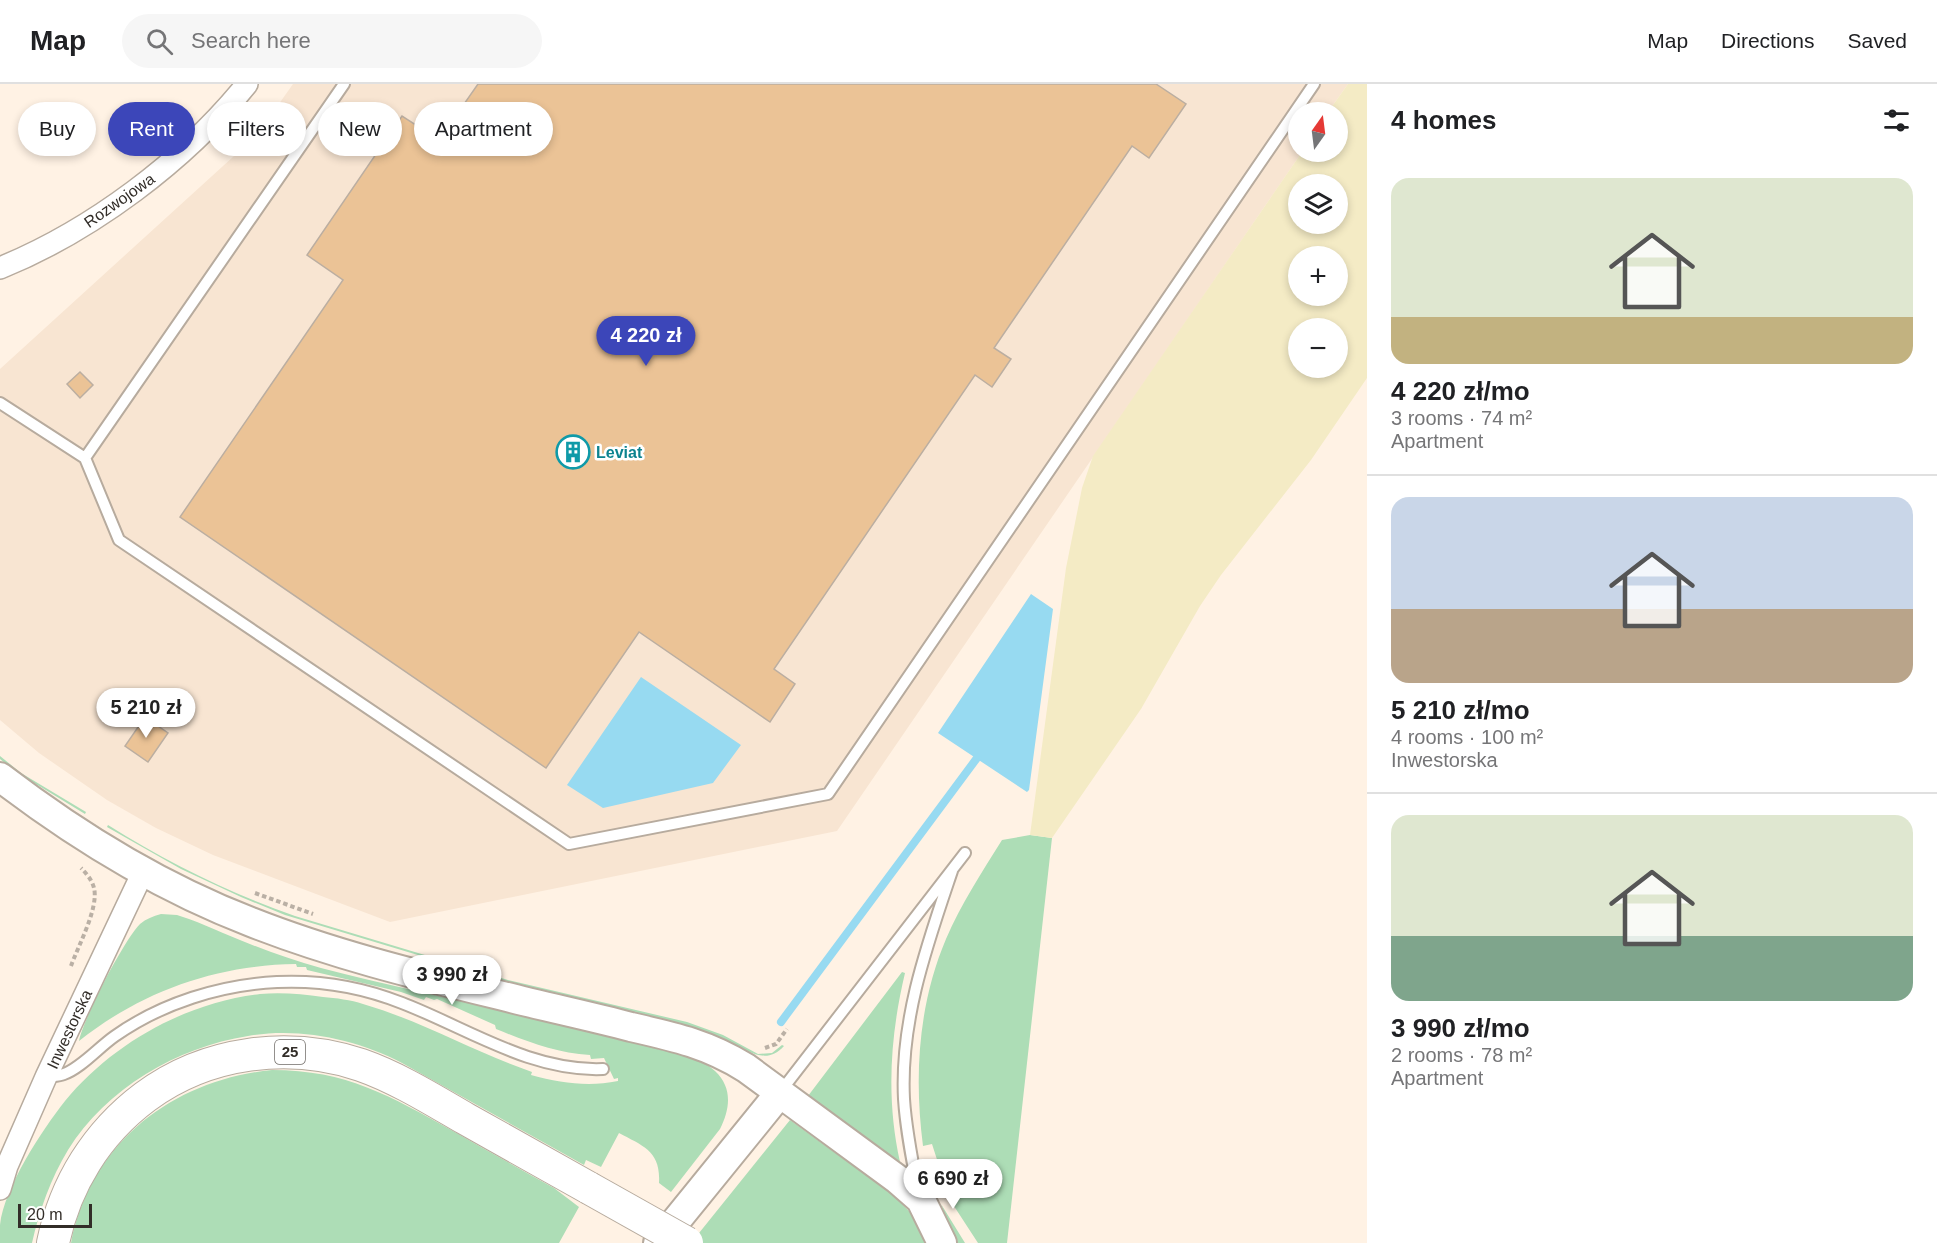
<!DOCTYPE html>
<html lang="en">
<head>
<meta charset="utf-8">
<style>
	:root { --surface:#fff; --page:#f6f6f6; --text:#202124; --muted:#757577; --line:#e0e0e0; --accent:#3c46b9 }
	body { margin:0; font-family:Arial,sans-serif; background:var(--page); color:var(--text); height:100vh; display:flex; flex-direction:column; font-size:22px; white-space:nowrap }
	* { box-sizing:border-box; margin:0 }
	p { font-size:20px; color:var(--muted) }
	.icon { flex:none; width:33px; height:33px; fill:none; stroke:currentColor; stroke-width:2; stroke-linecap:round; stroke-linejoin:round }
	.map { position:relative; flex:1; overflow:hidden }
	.details { display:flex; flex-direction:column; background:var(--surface); width:570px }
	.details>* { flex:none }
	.guide { position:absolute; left:18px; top:18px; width:570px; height:54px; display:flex; gap:12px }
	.needle { width:39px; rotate:14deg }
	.tools { position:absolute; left:1288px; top:18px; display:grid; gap:12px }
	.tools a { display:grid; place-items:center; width:60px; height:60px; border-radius:50%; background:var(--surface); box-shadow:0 3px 9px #0003; font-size:30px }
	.scale { position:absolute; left:18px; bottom:15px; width:74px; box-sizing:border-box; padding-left:6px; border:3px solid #322d28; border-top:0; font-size:16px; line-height:21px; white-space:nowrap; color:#322d28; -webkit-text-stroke:4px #fff; paint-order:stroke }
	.price { position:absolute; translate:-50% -51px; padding:0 14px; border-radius:21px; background:#fff; color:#222; font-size:20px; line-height:39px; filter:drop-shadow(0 2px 3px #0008) }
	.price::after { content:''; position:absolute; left:50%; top:36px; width:18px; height:14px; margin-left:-9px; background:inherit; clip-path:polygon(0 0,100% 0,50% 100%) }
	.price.on { background:var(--accent); color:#fff }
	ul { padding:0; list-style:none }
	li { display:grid; align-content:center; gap:12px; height:318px; padding:0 24px }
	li+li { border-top:2px solid var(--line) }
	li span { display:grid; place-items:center; height:186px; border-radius:18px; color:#555 }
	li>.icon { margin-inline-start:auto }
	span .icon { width:108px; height:108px; fill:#fffc; stroke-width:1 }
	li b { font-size:26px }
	h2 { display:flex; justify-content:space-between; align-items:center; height:72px; padding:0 24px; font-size:26px }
	.chip { padding:0 21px; border-radius:27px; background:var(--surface); box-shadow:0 3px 9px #0003; font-size:21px; line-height:54px }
	.chip.on { background:var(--accent); color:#fff }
	header { display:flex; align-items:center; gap:36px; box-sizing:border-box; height:84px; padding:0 30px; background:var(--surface); border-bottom:2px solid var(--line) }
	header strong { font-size:28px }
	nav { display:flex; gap:33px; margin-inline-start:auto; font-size:21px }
	.search { width:420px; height:54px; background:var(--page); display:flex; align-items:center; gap:15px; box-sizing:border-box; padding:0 21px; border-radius:33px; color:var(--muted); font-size:22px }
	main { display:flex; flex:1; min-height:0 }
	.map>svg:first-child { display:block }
	.built { fill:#f8e5d2 }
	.green { fill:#adddb6 }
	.sand { fill:#f4ebc5; fill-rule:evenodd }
	.water { fill:#97daf1 }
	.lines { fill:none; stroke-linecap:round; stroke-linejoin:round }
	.stream { stroke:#97daf1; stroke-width:8 }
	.building { fill:#ebc396; stroke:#bbaea1; stroke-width:1.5 }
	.lane-casing { stroke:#b7ab9e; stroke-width:14 }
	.street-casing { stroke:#b7ab9e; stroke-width:24 }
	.secondary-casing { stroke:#b7ab9e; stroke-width:32 }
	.primary-casing { stroke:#b7ab9e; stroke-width:34 }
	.path { stroke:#bab0a5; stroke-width:4; stroke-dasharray:4.5 3; stroke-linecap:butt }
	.lane { stroke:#fff; stroke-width:10 }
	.street { stroke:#fff; stroke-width:21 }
	.secondary { stroke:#fff; stroke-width:28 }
	.primary { stroke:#fff; stroke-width:32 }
	.primary-bridge-casing { stroke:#b7ab9e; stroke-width:34; stroke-linecap:butt }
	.primary-bridge { stroke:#fff; stroke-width:32 }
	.labels { text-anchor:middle; stroke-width:5; stroke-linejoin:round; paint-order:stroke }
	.shield { fill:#fff; stroke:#706c68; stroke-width:1.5 }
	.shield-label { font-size:15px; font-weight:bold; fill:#322d28 }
	.street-label { font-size:16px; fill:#322d28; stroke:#fff }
	.culture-label { font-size:16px; font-weight:bold; fill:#0d838f; stroke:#fff; text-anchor:start }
</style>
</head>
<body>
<header>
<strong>Map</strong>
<div class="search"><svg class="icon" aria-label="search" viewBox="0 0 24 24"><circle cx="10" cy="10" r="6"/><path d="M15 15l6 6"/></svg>Search here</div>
<nav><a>Map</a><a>Directions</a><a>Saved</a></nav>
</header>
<main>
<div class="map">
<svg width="1367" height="1159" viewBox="0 0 1367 1159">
	<rect width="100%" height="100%" fill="#fff2e4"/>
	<path class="built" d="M293,0H1348L1328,28H1299V68H1302L837,747L390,838L213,771L156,744L107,716L39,669L0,636V285L257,51Z"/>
	<path class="green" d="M0,672L21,689L86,728L85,730L13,686L0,675Z
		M108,741C167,778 229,809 295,832L508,896L687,938L723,951L758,970L772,969L782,961L784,962C767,981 750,968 732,959C721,953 709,948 696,944L521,902L285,831L241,813L181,785L107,743Z
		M1030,751L1052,754L1007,1159H978L950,1116L932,1060L923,1062C914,993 918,921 946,855C961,820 982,788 1002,756Z
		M161,830L177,831L189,835C201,839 211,844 223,849C254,862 287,875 321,884C428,912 537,931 643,961C663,967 701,973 715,987C733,1004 730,1025 720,1045L671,1108L659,1099C661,1067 643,1062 619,1049L601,1083L586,1076L584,1081L402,979C356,955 299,943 248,952C177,963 106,1005 68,1066C51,1094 39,1127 32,1159H0C0,1153 0,1147 0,1141C4,1104 42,1046 65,1017C113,959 185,919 260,910C281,908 302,910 323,913C336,914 351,916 363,920C422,937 474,968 532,988L531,991C561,999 588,1003 618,997V994L614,995L604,974L591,975L590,971C556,969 528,958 496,945L495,941L437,915L434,916L426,913L424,916L401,908L307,886L306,883H297L296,880C216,881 142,907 79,957C83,935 124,856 140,840C146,835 153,832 161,830Z
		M902,888L905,889C890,952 886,1015 900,1078L808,1012Z
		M272,986C347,986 390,1012 453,1047C486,1066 520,1085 554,1104L579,1123L559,1159H71C91,1058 173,996 272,986Z
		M790,1036L893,1111L917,1135L928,1159H691Z
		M941,1120L965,1159H956Z"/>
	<path class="sand" d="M1348,0H1367V294L1311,376L1221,491L1200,522L1141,625L1052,754L1030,751L1066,484L1082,404L1093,372L1302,68H1338V28H1328ZM1299,100H1338V140H1299ZM1299,172H1338V212H1299ZM1299,244H1338V284H1299Z"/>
	<path class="water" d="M1031,510L1053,525L1029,706L1027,708L938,649Z
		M641,593L741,661L713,699L603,724L567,701Z"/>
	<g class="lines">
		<path class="stream" d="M781,938L977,674"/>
	</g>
	<path class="building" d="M478,0H1156L1186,20L1149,74L1132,62L994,264L1011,275L992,303L975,291L774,585L795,600L770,638L639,548L546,684L180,433L343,196L307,171L402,32L439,56Z
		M80,288L93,301L80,314L67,300Z
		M145,633L168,649L148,678L125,662Z"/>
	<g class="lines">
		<g class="lane-casing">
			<path id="lane" d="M0,319L85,374L119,456L569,760L828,710L1314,0
				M85,374L344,0
				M46,993C52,992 59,992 64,990C81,984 99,963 115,952C162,919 220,901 277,898C320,896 362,903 402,919C467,944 531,988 603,985
				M781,1007L965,769
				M918,1106C912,1076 906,1046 904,1015C900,936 927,861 952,787"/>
		</g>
		<g class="street-casing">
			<path id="street" d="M0,184C91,147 185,77 247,0
				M0,1105L7,1082L46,993L143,788"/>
		</g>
		<g class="secondary-casing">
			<path id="secondary" d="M0,693C77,752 160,803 251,838C332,870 418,891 503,912C546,923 589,932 631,943C675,953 707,960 746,984L897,1095L921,1116L942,1159
				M658,1159L779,1010"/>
		</g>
		<g class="primary-casing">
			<path id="primary" d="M53,1159C65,1100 97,1049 145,1013C207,967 289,957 361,981C398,994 433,1016 466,1035C507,1058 548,1081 589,1104"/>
		</g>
		<path class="path" d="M255,809L313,830
			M71,882C78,862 99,824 94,804C92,796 86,789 81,784
			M765,964L776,960L787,945
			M932,1076L938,1095"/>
		<use href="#lane" class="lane"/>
		<use href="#street" class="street"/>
		<use href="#secondary" class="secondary"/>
		<use href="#primary" class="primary"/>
		<g class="primary-bridge-casing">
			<path id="primary-bridge" d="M589,1104L687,1159"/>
		</g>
		<use href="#primary-bridge" class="primary-bridge"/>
	</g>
	<defs>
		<g id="building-ring" transform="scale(1.725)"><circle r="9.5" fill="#fff" stroke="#0f9aa8" stroke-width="1.5"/><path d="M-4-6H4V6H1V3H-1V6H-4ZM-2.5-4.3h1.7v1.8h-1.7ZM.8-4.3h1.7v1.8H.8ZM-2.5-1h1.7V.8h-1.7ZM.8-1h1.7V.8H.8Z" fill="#0f9aa8"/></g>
	</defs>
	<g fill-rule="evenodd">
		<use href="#building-ring" x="573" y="368"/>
	</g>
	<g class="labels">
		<rect class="shield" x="275" y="956" width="30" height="24" rx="4.5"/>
		<g class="shield-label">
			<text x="290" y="973">25</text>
		</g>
		<g class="street-label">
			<text transform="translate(119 116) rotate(-35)" y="6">Rozwojowa</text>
			<text transform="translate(69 945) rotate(-65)" y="6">Inwestorska</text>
		</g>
		<g class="culture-label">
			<text x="596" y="374">Leviat</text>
		</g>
	</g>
</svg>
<div class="tools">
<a><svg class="needle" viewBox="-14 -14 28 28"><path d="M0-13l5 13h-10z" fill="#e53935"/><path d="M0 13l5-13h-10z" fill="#757577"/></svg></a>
<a><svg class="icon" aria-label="layers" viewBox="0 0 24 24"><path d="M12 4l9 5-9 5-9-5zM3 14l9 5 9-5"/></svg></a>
<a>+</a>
<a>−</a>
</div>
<div class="scale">20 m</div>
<b class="price on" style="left:646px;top:283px">4 220 zł</b>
<b class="price" style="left:146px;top:655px">5 210 zł</b>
<b class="price" style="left:452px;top:922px">3 990 zł</b>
<b class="price" style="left:953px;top:1126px">6 690 zł</b>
<div class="guide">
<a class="chip">Buy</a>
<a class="chip on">Rent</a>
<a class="chip">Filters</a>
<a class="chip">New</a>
<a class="chip">Apartment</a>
</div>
</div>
<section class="details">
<h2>4 homes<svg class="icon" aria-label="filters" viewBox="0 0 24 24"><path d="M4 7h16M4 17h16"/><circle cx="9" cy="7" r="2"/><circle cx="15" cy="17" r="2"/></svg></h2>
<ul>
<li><span style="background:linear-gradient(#dfe7d0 75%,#c2b280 0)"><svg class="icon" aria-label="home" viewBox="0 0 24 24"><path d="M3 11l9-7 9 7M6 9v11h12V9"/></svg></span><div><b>4 220 zł/mo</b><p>3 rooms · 74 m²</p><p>Apartment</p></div></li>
<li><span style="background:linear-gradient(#c9d6e8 60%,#b9a48a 0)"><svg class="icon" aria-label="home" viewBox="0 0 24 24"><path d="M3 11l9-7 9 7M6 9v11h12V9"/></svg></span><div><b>5 210 zł/mo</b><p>4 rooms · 100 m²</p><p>Inwestorska</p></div></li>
<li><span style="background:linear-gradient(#dfe7d0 65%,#7fa58c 0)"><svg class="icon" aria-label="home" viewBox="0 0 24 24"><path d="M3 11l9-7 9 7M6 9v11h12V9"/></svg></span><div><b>3 990 zł/mo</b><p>2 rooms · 78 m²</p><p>Apartment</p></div></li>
</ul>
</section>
</main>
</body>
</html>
